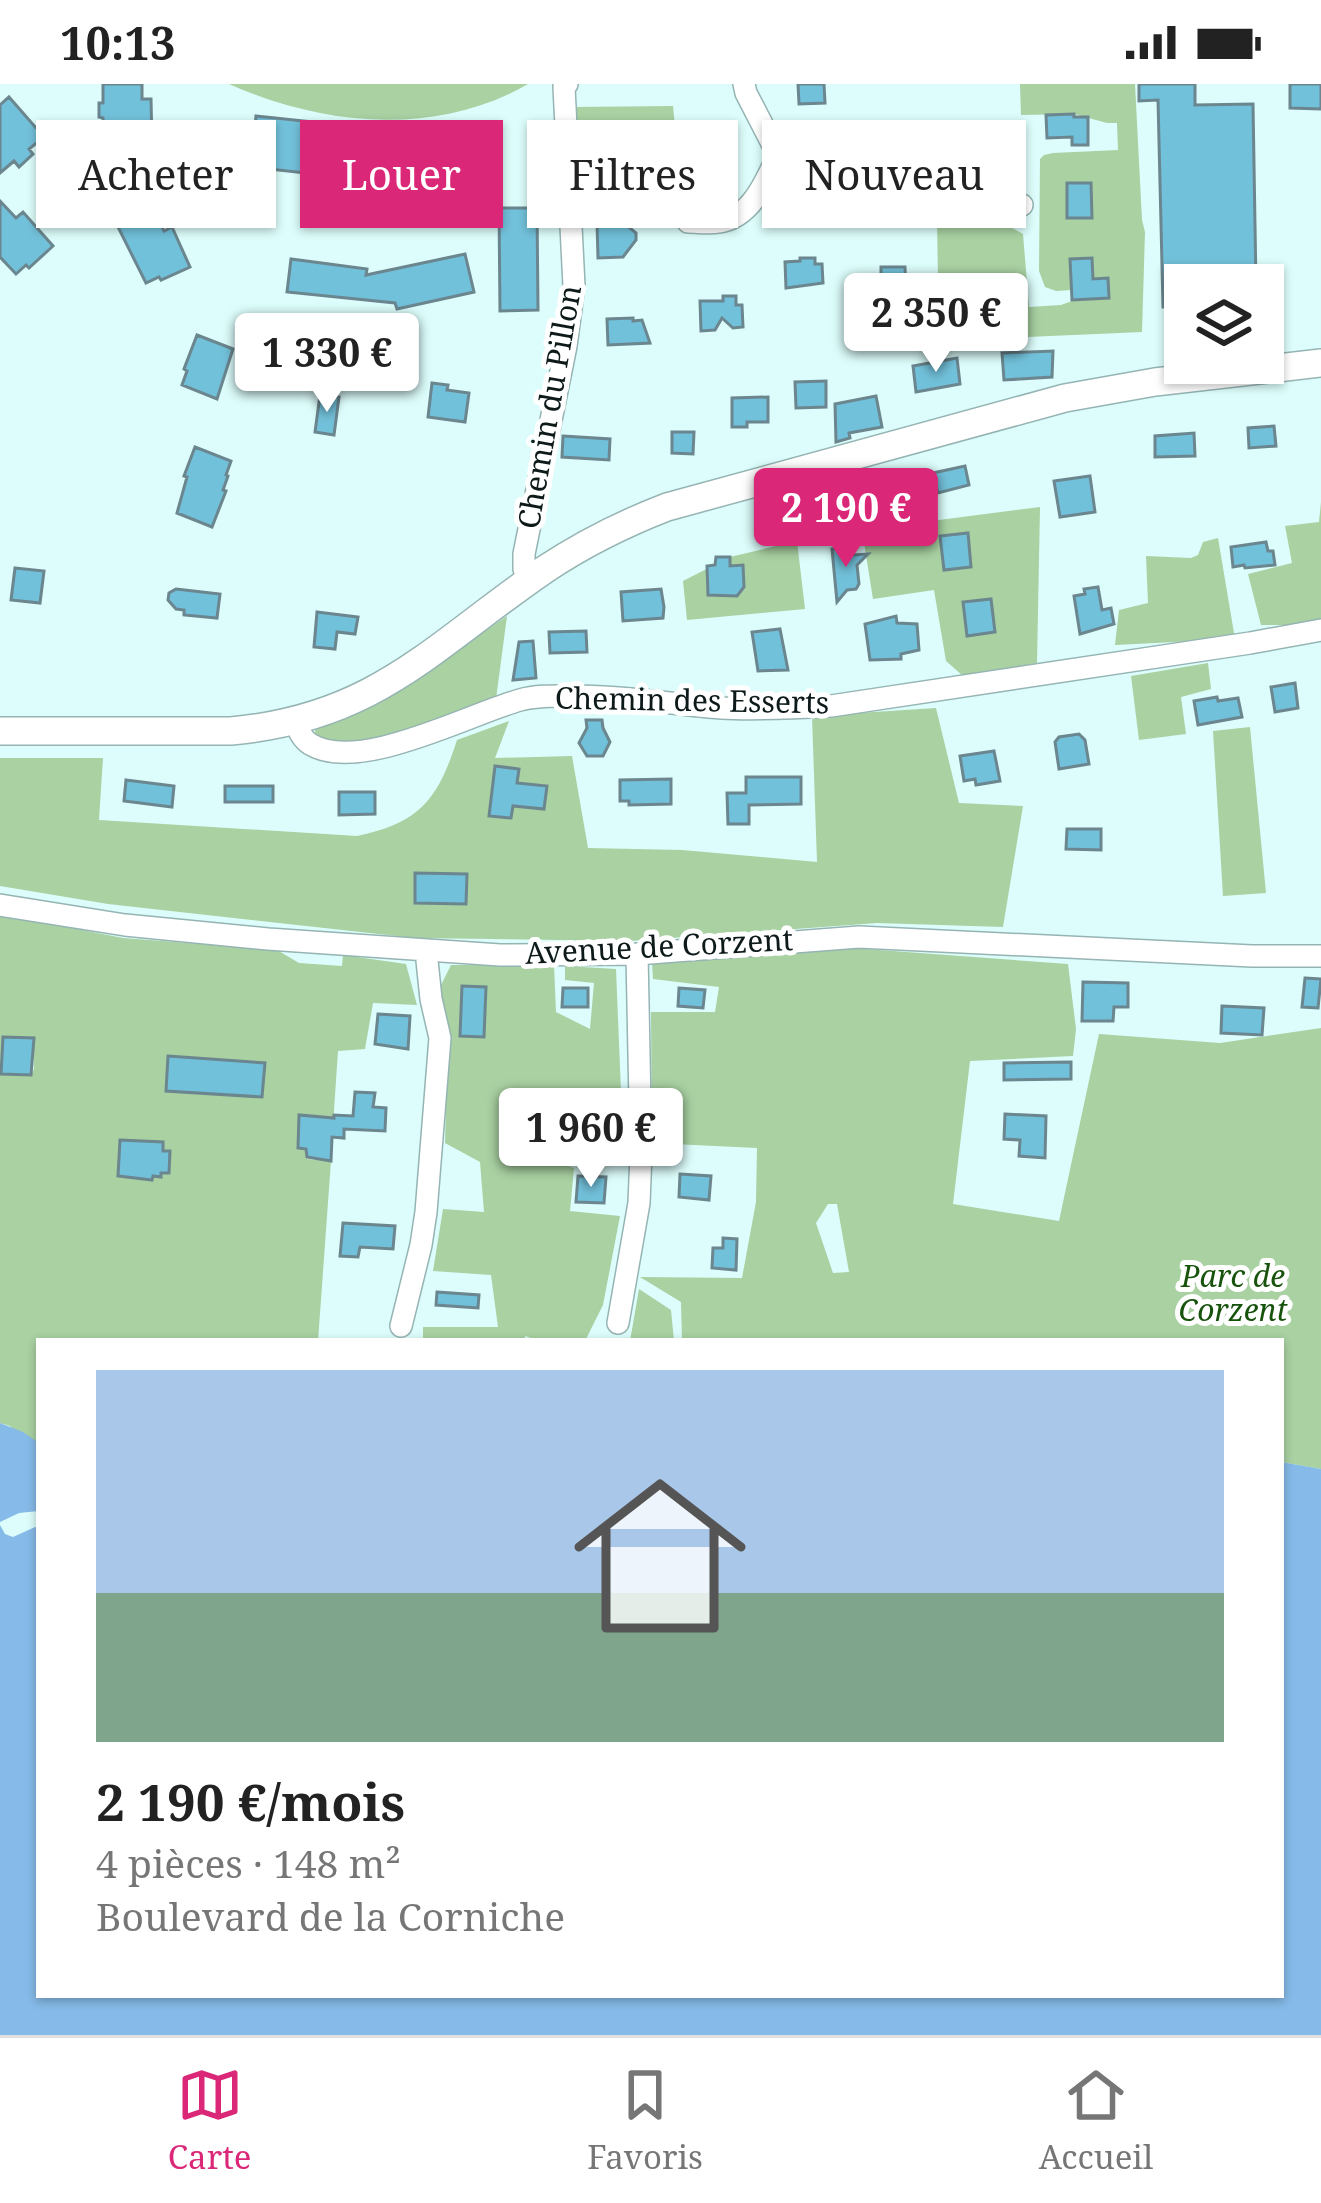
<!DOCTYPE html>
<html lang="fr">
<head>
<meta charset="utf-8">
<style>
	:root { --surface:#fff; --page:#f6f6f6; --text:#222; --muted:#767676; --line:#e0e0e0; --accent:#db2777 }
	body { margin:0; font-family:"Noto Serif",serif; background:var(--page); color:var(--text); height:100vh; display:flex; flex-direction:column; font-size:45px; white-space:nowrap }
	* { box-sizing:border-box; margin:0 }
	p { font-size:39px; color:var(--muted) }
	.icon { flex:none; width:66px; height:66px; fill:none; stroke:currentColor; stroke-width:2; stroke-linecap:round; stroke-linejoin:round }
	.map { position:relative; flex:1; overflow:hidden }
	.side { position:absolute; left:36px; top:1254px; width:1248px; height:660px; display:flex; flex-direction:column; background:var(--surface); border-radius:0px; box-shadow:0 3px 9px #0004 }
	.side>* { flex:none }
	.banner { position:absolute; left:36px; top:36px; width:1251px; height:108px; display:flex; gap:24px }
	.tools { position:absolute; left:1164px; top:180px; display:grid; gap:24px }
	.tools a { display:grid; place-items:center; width:120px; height:120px; border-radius:0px; background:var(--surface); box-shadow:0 3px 9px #0004; font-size:60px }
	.price { position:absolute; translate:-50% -102px; padding:0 27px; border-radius:12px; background:#fff; color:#222; font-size:39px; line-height:78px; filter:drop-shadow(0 3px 6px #0008) }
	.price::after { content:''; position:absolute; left:50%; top:72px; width:36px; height:27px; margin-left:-18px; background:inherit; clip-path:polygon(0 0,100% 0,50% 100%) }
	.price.selected { background:var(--accent); color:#fff }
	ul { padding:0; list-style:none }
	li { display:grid; align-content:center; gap:24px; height:636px; padding:0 60px }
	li+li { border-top:3px solid var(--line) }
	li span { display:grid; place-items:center; height:372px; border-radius:0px; color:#555 }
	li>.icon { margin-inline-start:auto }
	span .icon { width:216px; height:216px; fill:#fffc; stroke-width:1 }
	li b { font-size:51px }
	.chip { padding:0 42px; border-radius:0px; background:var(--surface); box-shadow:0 3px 9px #0004; font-size:42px; line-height:108px }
	.chip.selected { background:var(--accent); color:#fff }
	.status { display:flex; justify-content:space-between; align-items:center; height:84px; padding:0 60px; background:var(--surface); direction:ltr }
	.status svg { height:33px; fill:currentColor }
	.menu { display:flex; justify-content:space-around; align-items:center; height:168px; border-top:3px solid var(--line); background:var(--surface); font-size:33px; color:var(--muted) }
	.menu a { display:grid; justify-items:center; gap:6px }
	.menu .selected { color:var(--accent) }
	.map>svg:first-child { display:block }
	.green { fill:#a9d1a2; fill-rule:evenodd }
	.water { fill:#86bae8 }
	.building { fill:#72c1da; stroke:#6b868f; stroke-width:3 }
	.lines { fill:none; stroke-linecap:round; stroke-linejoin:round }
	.minor-casing { stroke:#95b4b3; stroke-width:24 }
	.tertiary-casing { stroke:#95b4b3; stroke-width:30 }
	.minor { stroke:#fff; stroke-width:21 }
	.tertiary { stroke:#fff; stroke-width:27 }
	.labels { text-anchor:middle; stroke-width:10; stroke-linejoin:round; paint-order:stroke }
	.street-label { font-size:30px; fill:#0e1a1a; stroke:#fff }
	.park-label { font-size:30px; font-style:italic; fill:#18530d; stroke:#fff }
</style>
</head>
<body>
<div class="status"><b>10:13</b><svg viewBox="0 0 49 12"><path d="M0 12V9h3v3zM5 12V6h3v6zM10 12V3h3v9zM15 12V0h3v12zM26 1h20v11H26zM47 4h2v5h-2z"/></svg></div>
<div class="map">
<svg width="1321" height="1951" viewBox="0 0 1321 1951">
	<rect width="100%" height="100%" fill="#dcfdfb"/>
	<path class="green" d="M229,0H528C436,53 323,42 229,0Z
		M1020,0H1135L1142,136L1145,148L1142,248L939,257L937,135L991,132L1023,150L1029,223L1061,221L1072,217L1071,206L1056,207L1045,203L1039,187L1040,75L1044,71L1053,69L1118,66L1117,39H1107L1074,30L1021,31Z
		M673,22L679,87H617L610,70L592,69C588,112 624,100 655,100L661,101L662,107L583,112L580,109L573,23Z
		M1321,418V536L1307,541H1261L1248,490L1292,479L1285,442L1319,438Z
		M1040,423L1037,579L963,592L946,577L934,506L873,515L862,446Z
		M1218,454L1235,555L1115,561L1119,526L1148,519L1146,472L1191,474L1198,471L1203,458Z
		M797,457L805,525L687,536L683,497L730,473Z
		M507,532L496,615L371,659L316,658L315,646L411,598Z
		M1208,579L1211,605L1181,613L1186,650L1139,656L1131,592Z
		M936,624L959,719L1023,722L1003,843L877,839L630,857L415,854L108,820L0,802V674H103L99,736L357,752C420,739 438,715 457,656L509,637L495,674L572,672L588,764L682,766L817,778L812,632Z
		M1250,643L1266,809L1223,812L1213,647Z
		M0,830L123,854L277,866L299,879L342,882L343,871L406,880L417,921L373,919L365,965L338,967L332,1056L306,1065L307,1075L331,1077L318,1257H39V1373L10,1342L0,1339ZM3,953L33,955L34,985L31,991L2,989Z
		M852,864L1068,880L1076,945L1073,972L970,977L953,1120L1059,1137L1099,950L1220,959L1321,944V1385L1281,1378V1257H682L681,1218L640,1193L742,1194L756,1118L757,1064L652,1059L651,928H715L719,903L653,895L652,879ZM828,1120H837L849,1188L833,1189L816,1139Z
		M451,881H554L556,928L590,945L594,899L565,896V882L616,885L621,1008L514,1020L513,1058L515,1072L552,1076L574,1084L570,1127L620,1132L603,1221L585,1257H539L525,1252V1257H423V1243H498L491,1191L433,1187L443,1125L484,1128L480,1078L445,1059L447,983L437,909Z
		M639,1205L671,1226L674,1257H630Z"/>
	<path class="water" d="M0,1339L23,1348L39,1359V1427L19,1429L0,1438Z
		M1281,1378L1321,1385V1951H0V1441L5,1450L13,1453L35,1443L39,1444V1911H1281Z"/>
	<path class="building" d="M103,0H142V15H151L152,59H133V65L104,66L103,34L99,33V19H103Z
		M798,0H824L825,19L799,20Z
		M1139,0H1195V21L1253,20L1256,201H1185V222L1163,223L1158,16L1139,17Z
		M1290,0H1321V25L1290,24Z
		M9,13L44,53L29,65L33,70L19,83L14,77L0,89V21Z
		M1074,30V33H1088V61H1072V53L1047,54L1046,31Z
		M256,32L428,50L422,102L251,83Z
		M879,46L882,85L860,87L854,52L861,51V47Z
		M699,51L726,53L727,69L719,70V99H703V89L699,88Z
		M964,61V65H970V74H977V87L956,88V93H943L941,62Z
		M636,65L637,83H611L610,66Z
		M1067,99H1091L1092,134H1067Z
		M142,110L149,126L153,125L164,147L172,143L190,183L161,196L159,193L146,199L110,127Z
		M0,117L16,134L23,128L53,162L29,184L26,181L16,190L0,173Z
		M499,124H537L538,226L500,227Z
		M601,134H618L636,149V156L623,173L598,174L597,139Z
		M465,170L474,208L397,225L395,219L287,208L291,175L367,185L366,191Z
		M800,174H815V180H822L823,199L786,204L785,178L800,177Z
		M1092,174L1093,195L1108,194L1109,214L1072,216L1070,175Z
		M881,183H905L906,209L870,210L869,195H881Z
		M998,205L999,225L964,227L963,206Z
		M723,212H736V221H742L743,243L733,244L722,234L715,246L701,247L700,217H723Z
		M633,234V237L642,236L650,259L608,261L607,235Z
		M197,251L233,265L217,315L182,301L187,287L184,285Z
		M1053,267L1052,293L1004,296L1002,269Z
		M957,274L960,300L916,308L913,282Z
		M826,297V323L796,324L795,298Z
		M432,299L448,301L447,306L469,309L465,338L428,333Z
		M320,311L339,313L334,351L315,348Z
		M876,312L882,343L849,349L850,354L836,358L835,320Z
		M768,313V338H747V343H732V314Z
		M1274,342L1276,362L1249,364L1248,344Z
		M672,348H694L693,370L672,369Z
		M1194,349L1195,372L1155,373V352Z
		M563,352L610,355L609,376L562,373Z
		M195,363L231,377L226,391L228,392L223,406L226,407L212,443L177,429L187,393L184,392Z
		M965,382L969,401L938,409L933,389Z
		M1090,392L1095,428L1060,433L1054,397Z
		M850,405L855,427L829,433L824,412Z
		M968,449L971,483L944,486L940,452Z
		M1266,458L1268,467H1273L1275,481L1245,484L1244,481L1233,483L1231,463Z
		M853,463V471L868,470L857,481L859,500L856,505L847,506L837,518L832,465Z
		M716,473H730V482L743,481L744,503L737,512L708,511L707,482L715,481Z
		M15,484L44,487L40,519L11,516Z
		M1098,503L1102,526L1111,524L1114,540L1080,550L1074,512L1085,510L1084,505Z
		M176,505L220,510L217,534L184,531V526L176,525L168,516L169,509Z
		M661,505L664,523L663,534L623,537L621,508Z
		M991,515L995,548L967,552L963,518Z
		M317,528L358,533L355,550L337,548L335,565L314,563Z
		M896,532L897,539L917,540L919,566L901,570V575L870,576L865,540Z
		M780,545L788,586L758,587L752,548Z
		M586,547L587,568L550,569L549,548Z
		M533,557L536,594L513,596L519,558Z
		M1295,599L1298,624L1275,628L1271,603Z
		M1217,613L1218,617L1238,614L1242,633L1198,641L1194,617Z
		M586,636H602L603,644L610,658L603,672H587L579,659L587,644Z
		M1079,650L1085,656L1089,680L1059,685L1055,658L1059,653Z
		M994,667L1000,697L976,701L975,695L964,697L960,672Z
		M495,682L519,685L517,699L547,702L544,725L513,722L511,734L489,732Z
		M746,693H801V720L749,721V740H728L727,709H746Z
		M671,695V720L629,721V717H620V696Z
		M126,696L174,702L172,723L124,717Z
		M225,702H273V718H225Z
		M339,708H375V730L339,731Z
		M1067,745H1101V766L1066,765Z
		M415,789L467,790L466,820L415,819Z
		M1305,894L1321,895L1318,924L1302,923Z
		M1083,898L1128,899V923H1114L1113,937H1082Z
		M462,902L486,903L484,953L460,952Z
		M563,904H588V923H562Z
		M679,904L705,906L703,924L678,922Z
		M1222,922L1264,924L1262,951L1221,949Z
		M378,930L410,932L408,965L375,960Z
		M3,953L34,954L31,991L1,990Z
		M168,972L265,979L262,1013L166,1007Z
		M1071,978V995L1004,996V979Z
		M355,1008L375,1009L373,1023L386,1024L385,1047L344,1045V1054L332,1053L331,1077L307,1073L306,1065L298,1064L299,1031L334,1034V1031L353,1032Z
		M545,1030L571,1033L569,1067L520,1066L523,1037L544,1039Z
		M1005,1030L1046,1032L1045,1074L1019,1072L1020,1056L1004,1055Z
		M120,1056L163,1058V1067H170L169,1089H161V1093L153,1092L152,1096L118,1092Z
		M680,1090L711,1092L709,1116L679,1113Z
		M578,1092L606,1093L604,1119L576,1118Z
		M343,1139L395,1142L393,1165L360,1163L358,1173L340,1172Z
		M723,1154L737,1155L736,1186L712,1184L713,1164H723Z
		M437,1208L479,1211L478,1224L436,1221Z"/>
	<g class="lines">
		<g class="minor-casing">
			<path id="minor" d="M744,0L746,9L778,71L795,84L859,119L895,125L1022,121
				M688,138C698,138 709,140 719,138C751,134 766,97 778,71
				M529,497L524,485V470L566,262L574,202L564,3L567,0
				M295,638C299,647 302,655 310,660C358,690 469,630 520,616C537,611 557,612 575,612C624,612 672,620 721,624C758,626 794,624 831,622L1250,559L1321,546
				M0,821L125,841L268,855L500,871L637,870L859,853L1252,872H1321
				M618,1239L639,1119L641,1070L637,870
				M401,1242L421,1161L426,1128L440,954L431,915L426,867"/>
		</g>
		<g class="tertiary-casing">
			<path id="tertiary" d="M0,647H231C376,634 433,562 544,486C583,460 623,440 667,423L1065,314L1155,298L1321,279"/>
		</g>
		<use href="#minor" class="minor"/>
		<use href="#tertiary" class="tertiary"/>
	</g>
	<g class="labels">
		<g class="street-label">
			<text transform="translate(550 323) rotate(-80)" y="10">Chemin du Pillon</text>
			<text transform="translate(692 617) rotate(1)" y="10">Chemin des Esserts</text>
			<text transform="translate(659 863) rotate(-3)" y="10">Avenue de Corzent</text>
		</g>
		<g class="park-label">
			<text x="1233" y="1203">Parc de<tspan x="1233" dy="34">Corzent</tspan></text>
		</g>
	</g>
</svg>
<div class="tools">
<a><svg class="icon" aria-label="layers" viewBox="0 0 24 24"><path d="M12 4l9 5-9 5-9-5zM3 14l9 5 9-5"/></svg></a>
</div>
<b class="price" style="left:936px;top:291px">2 350 €</b>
<b class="price" style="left:327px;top:331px">1 330 €</b>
<b class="price selected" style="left:846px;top:486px">2 190 €</b>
<b class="price" style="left:591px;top:1106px">1 960 €</b>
<div class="banner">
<a class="chip">Acheter</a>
<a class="chip selected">Louer</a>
<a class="chip">Filtres</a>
<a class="chip">Nouveau</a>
</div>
<section class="side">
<ul>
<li><span style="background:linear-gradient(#a9c7e8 60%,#7fa58c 0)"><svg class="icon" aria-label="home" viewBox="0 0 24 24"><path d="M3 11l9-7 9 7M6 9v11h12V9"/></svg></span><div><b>2 190 €/mois</b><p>4 pièces · 148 m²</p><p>Boulevard de la Corniche</p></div></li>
</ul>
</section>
</div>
<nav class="menu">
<a class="selected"><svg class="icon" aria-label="map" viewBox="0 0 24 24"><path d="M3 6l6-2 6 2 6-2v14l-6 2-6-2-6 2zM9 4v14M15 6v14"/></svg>Carte</a>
<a><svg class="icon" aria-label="saved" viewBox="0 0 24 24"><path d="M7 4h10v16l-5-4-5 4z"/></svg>Favoris</a>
<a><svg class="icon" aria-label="home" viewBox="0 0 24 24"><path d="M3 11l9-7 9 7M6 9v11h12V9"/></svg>Accueil</a>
</nav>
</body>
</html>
